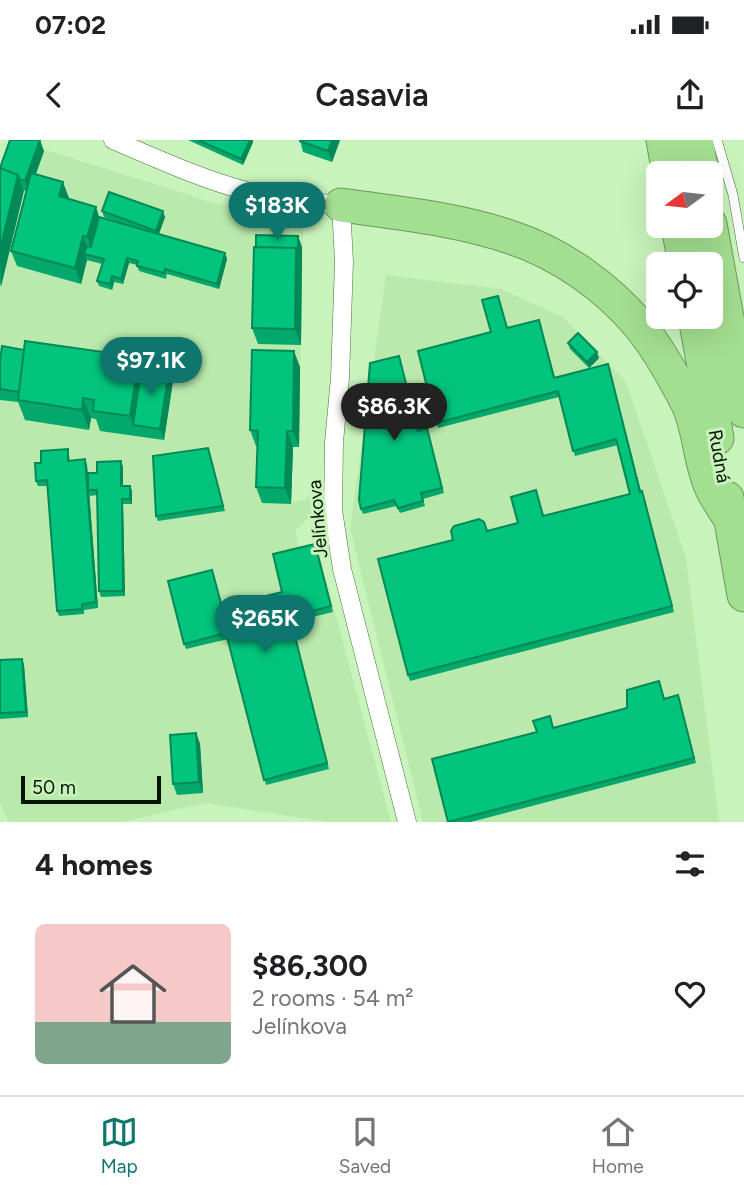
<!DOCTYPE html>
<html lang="en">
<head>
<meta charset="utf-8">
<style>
	:root { --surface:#fff; --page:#f2f2f2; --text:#202124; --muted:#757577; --line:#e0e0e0; --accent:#0f766e }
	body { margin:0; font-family:Figtree,sans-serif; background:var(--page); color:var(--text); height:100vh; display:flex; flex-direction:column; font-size:26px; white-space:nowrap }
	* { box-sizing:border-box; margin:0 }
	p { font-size:23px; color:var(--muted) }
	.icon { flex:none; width:38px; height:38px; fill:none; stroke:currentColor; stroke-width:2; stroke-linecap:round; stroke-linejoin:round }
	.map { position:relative; height:682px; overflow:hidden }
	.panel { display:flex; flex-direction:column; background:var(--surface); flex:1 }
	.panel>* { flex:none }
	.needle { width:46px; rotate:255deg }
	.fabs { position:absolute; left:646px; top:21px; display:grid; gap:14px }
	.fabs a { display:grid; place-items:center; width:77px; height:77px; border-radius:10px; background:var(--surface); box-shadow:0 7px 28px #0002; font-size:35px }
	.scale { position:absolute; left:21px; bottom:18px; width:140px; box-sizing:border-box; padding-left:7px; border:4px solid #051302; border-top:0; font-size:19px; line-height:24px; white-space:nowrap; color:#051302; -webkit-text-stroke:5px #c8f3bb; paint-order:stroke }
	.price { position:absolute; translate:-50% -60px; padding:0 16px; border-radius:24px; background:var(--accent); color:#fff; font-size:23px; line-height:46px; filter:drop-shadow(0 2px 4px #0008) }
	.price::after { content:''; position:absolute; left:50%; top:42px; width:21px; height:16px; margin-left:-10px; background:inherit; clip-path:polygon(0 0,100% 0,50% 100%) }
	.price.selected { background:#222; color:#fff }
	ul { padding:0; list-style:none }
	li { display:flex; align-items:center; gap:21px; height:175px; padding:0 35px }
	li span { display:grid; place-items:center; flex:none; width:196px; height:140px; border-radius:10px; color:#555 }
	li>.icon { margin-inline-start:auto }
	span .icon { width:84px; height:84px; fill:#fffc; stroke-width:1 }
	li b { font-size:30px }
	h2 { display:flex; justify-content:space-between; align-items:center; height:84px; padding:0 35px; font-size:30px }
	.status { display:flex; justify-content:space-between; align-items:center; height:49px; padding:0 35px; background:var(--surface); direction:ltr }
	.status svg { height:19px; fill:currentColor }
	header { display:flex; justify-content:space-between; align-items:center; height:91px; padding:0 35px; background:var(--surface); font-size:32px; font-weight:600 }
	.tabs { display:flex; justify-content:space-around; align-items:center; height:98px; border-top:2px solid var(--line); background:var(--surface); font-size:19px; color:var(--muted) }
	.tabs a { display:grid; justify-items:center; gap:4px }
	.tabs .selected { color:var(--accent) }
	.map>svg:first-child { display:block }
	.built { fill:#b9eaac }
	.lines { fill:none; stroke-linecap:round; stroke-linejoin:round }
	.lane-casing { stroke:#4b713f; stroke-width:10 }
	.street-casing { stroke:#4b713f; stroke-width:19 }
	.highway-casing { stroke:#6c985e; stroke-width:35 }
	.lane { stroke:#fff; stroke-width:9 }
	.street { stroke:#fff; stroke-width:18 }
	.highway { stroke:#a3df90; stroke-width:33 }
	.wall { fill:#03a96c }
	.shaded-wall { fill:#028958 }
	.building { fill:#03c47d; stroke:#028958; stroke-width:2 }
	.labels { text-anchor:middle; stroke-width:6; stroke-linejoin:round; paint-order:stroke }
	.street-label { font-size:19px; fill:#051302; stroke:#c8f3bb }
</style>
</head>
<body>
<div class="status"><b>07:02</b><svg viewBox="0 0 49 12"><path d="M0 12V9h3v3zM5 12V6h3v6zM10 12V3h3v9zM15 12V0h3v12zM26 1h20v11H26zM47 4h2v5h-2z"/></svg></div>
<header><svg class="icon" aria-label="back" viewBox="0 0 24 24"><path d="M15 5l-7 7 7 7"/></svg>Casavia<svg class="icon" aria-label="share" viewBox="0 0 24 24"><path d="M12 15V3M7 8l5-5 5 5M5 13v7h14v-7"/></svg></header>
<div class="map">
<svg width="744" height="682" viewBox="0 0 744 682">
	<rect width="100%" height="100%" fill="#c8f3bb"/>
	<path class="built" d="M18,1L284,85L303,87L299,307H293L291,363L304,360L321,347L313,374L295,391L301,413L318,409L391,682H329L205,663L122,682H9L0,663V49Z
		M386,135L501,149L564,178L626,242L686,418L719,682H423L350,388Z"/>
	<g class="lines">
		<g class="lane-casing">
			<path id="lane" d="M717,0L733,55L744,118"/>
		</g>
		<g class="street-casing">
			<path id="street" d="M113,0C158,19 203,40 250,52C280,59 311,62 341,65L344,122L340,238L334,302L333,370L342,429L407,682"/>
		</g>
		<g class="highway-casing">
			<path id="highway" d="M663,0L669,33
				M696,0L702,33
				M341,65C398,73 459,79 513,98C561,114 607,147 639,185C655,204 675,239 687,262C700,288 699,321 712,349C717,359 725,370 731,380
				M710,84L744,271
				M678,86L685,124
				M695,177L717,298
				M727,358L744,455"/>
		</g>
		<use href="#lane" class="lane"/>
		<use href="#street" class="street"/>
		<use href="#highway" class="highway"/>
	</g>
	<path class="wall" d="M188,0H253V2L243,25Z
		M300,0H340L332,22L303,12Z
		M44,11L36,34L69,58V59L99,77L129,86L104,77L102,71L165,77L159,94L225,113L227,119L219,149L167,134L166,139L139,131L137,125L129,123L123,144L114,142L112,150L99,146L97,141L102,124L87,120L81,144L17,126L11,111L26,51L23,50L0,147V27Z
		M302,107L301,205L258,204L252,188Z
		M539,180L555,237L610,229L641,351L644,357L674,472L410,541L408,535L487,391L518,383L536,350L544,376L630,354L618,305L575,316L559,257L438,288L436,283L507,188Z
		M568,203L599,218L589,228L570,209Z
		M24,209L139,217L142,227L173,241L164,300L100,291L96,279L91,278L89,290L25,280L18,262L0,260V220Z
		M399,216L419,291L427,288L444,353L423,359L425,366L400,373L396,366L363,374L361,369Z
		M300,227L299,307H293L291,364L262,363L256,347L258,306H256L250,290Z
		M68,309L70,321L87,325L88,340L97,333L121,321L123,327V346H130L132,351V364H123L125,456L101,457L99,451L97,355L90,356L89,352L98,468L84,470V474L59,476L57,471L48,346H38L36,341L41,323Z
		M210,313L225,371L158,381L156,376Z
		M317,409L333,472L292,482L329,629L266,645L228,499L186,509L184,504L214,436L222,467L282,452Z
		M22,519L24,525L28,577L0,579V520Z
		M664,559L680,560L696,623L471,682H448L554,588Z
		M196,593L200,604L203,653L177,655L173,644Z"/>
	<path class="shaded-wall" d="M40,0L44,11L29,52L25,41Z
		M250,0H253V2L243,25L241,19Z
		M332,0H340L332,22L328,11Z
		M18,35L24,51L1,147L0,110Z
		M63,42L69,58L65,72L59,56Z
		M96,67L101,83L93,113L87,97Z
		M163,71L165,77L158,96L156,91Z
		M83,96L88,111L84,114L87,120L81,144L75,128Z
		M298,96L302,107L301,205L295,189L296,108Z
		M225,113L227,119L219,149L217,144Z
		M127,118L129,123L123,144L121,139Z
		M112,136L114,142L112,150L110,144Z
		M294,211L300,227L299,307L293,291Z
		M597,212L599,218L589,228L587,222Z
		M139,217L146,237L133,285L130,276Z
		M169,230L173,241L164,300L160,289Z
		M83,258L91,278L89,290L82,270Z
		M287,291L293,307L291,364L285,348Z
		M85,319L87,325L98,468L96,462Z
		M121,321L123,327V351L121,346Z
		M130,346L132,351V364L130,359Z
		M122,359L123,364L125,456L123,451Z
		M22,519L24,525L28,577L26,572Z
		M196,593L200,604L203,653L199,642Z"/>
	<path class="building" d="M10,0H40L25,41L19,39L18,35L0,28Z
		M198,0H250L241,19Z
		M300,0H332L328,11L300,1Z
		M0,28L18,35L0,110Z
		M31,33L63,42L59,56L96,67L87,97L83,96L75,128L11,111Z
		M109,52L163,71L156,91L102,71Z
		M99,77L225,113L217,144L165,129L164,133L137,126L138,121L127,118L121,139L112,136L110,144L97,141L104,119L84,114L87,106L91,107Z
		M256,95L298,96V113L296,108L256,107Z
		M254,107L296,108L295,189L252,188Z
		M498,156L507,188L539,180L554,238L608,224L640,352L642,351L672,466L408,535L378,419L453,400L451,391L454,386L479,379L484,382L487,391L518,383L511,357L536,350L543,376L630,354L616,299L573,311L558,251L436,283L418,211L491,192L482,160Z
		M578,193L597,212L587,222L568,203Z
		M25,201L139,217L130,276L93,271L94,260L83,258L82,270L18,260Z
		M2,206L24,210L19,252L0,249V220Z
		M252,210L294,211L293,291H287L285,348L256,347L258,291L250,290Z
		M399,216L418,291L427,288L442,348L421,353L423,361L398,368L394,360L361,369L359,360L370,223Z
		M142,226L169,230L160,289L133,285Z
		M208,308L223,366L156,376L153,316Z
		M68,309V321L85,319L96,462L82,464V469L57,471L47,340L36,341L35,323H41V311Z
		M121,321V346H130V359H122L123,451H99L97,350H88V333H97V322Z
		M315,404L331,466L290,477L327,623L264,640L226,493L184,504L168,441L212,430L222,467L282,452L273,414Z
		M22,519L26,572L0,573V520Z
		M659,541L664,559L678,555L694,618L448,682L432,619L537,592L533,581L550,576L553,588L627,568V550Z
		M196,593L199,642L173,644L170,595Z"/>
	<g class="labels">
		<g class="street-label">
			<text transform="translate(720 316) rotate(80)" y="7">Rudná</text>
			<text transform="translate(317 379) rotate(-95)" y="7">Jelínkova</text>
		</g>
	</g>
</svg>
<div class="fabs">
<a><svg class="needle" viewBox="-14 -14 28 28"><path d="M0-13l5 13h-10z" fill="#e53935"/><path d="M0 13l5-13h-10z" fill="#757577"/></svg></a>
<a><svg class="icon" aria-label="locate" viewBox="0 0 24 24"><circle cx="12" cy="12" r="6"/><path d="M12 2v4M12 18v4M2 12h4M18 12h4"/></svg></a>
</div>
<div class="scale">50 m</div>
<b class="price" style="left:277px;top:102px">$183K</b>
<b class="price" style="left:151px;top:257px">$97.1K</b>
<b class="price selected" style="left:394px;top:303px">$86.3K</b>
<b class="price" style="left:265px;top:515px">$265K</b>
</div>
<section class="panel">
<h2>4 homes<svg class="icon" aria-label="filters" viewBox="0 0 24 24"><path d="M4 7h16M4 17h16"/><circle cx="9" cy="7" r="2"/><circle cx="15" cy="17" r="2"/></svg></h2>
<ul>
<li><span style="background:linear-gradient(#f6c9c9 70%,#7fa58c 0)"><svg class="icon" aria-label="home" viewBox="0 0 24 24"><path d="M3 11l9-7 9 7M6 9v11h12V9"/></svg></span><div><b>$86,300</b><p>2 rooms · 54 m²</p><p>Jelínkova</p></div><svg class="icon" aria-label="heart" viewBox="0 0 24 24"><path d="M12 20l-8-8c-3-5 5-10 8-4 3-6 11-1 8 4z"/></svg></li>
</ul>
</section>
<nav class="tabs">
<a class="selected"><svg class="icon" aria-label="map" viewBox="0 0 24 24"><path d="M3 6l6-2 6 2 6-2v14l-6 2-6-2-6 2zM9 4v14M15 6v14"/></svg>Map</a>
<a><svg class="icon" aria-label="saved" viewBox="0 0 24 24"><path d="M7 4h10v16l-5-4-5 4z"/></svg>Saved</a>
<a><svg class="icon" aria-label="home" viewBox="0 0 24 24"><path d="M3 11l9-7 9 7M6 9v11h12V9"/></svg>Home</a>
</nav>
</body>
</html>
